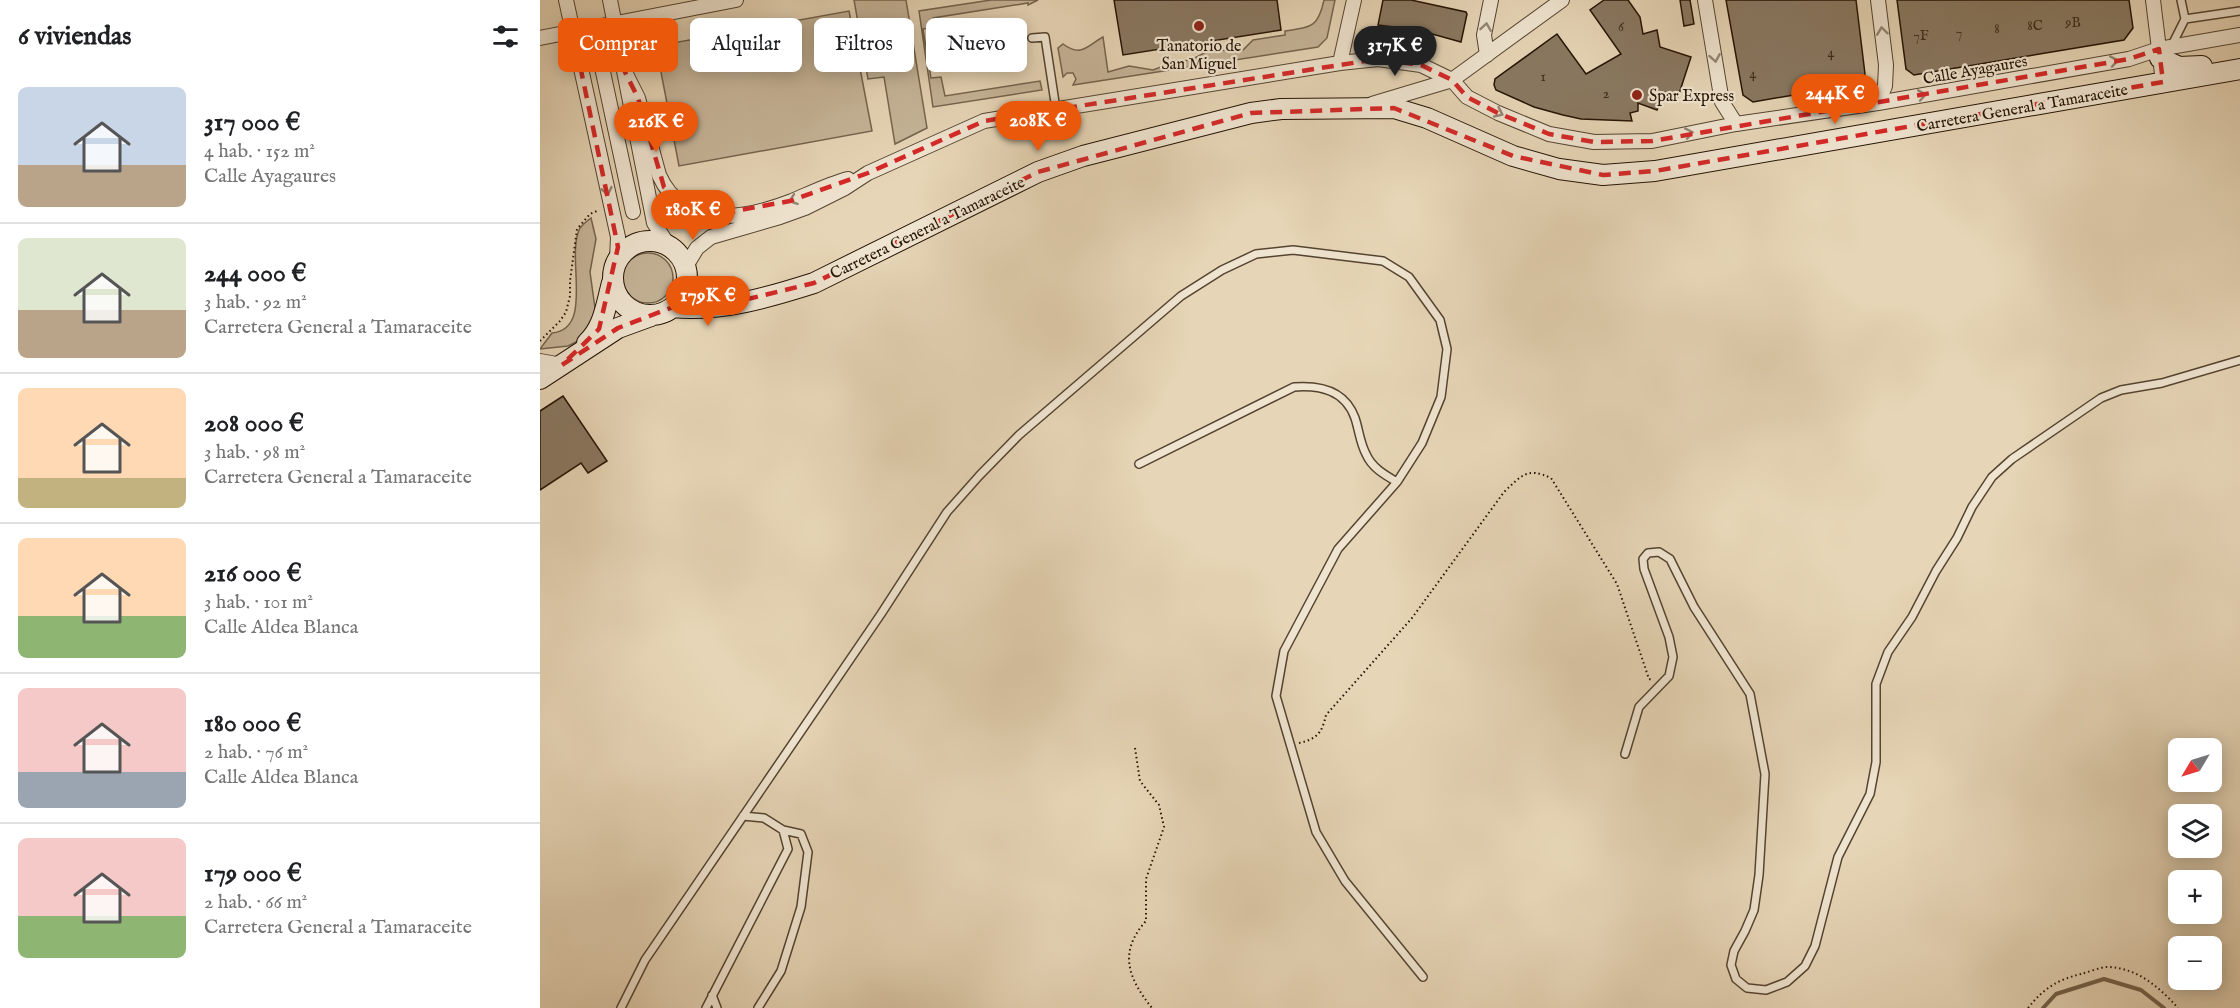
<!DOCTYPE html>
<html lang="es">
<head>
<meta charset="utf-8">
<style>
	:root { --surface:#fff; --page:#f2f2f2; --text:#202124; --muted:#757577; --line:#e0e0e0; --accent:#ea580c }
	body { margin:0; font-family:"IM FELL English",serif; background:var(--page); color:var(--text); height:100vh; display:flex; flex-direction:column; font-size:22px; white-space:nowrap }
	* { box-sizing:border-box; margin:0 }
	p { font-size:20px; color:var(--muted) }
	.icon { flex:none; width:33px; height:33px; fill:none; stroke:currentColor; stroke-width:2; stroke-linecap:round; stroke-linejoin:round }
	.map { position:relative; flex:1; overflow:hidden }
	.drawer { display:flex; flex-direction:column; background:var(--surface); width:540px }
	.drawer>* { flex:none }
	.top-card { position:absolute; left:18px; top:18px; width:570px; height:54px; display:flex; gap:12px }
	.needle { width:39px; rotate:232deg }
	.tools { position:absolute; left:1628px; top:738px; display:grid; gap:12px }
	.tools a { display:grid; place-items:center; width:54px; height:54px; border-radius:9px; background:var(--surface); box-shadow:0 3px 15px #0003; font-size:30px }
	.price { position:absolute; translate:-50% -51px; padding:0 14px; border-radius:21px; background:var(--accent); color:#fff; font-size:20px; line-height:39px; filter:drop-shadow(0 2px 3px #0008) }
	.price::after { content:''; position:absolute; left:50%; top:36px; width:18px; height:14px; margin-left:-9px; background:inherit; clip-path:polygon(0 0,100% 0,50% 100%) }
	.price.active { background:#222; color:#fff }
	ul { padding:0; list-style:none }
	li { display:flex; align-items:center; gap:18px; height:150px; padding:0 18px }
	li+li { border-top:2px solid var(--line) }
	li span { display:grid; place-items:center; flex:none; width:168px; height:120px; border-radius:9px; color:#555 }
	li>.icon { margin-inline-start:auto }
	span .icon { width:72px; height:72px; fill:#fffc; stroke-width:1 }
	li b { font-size:26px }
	h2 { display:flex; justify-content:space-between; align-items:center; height:72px; padding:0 18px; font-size:26px }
	.tag { padding:0 21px; border-radius:9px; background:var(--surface); box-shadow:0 3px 15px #0003; font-size:21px; line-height:54px }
	.tag.active { background:var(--accent); color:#fff }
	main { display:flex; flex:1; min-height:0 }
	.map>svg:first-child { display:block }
	.green { fill:#c5b498; stroke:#75644e; stroke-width:1.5 }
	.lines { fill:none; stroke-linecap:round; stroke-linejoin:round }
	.stream { stroke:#71604a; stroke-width:4 }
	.building { fill:#897861; stroke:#251304; stroke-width:1.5 }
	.lane-casing { stroke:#554430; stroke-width:10 }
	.street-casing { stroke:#554430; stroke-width:16 }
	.secondary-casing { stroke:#251304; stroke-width:22 }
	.path { stroke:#251304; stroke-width:2; stroke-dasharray:1.5 3; stroke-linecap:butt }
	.lane { stroke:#efe4d0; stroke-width:7 }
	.street { stroke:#efe4d0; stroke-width:14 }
	.secondary { stroke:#efe4d0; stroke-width:20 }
	.oneway { stroke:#948674 }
	.marked { fill:none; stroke:#d62828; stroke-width:4.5; stroke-dasharray:12 8; stroke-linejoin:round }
	.poi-dot { fill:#8f2418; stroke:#efe4d0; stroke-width:2 }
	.labels { text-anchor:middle; stroke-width:4.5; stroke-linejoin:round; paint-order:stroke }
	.number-label { font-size:14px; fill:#3e2c1b }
	.poi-label { font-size:16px; fill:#251304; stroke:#efe4d0 }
	.street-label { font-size:16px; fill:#251304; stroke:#efe4d0 }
</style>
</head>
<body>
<main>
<section class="drawer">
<h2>6 viviendas<svg class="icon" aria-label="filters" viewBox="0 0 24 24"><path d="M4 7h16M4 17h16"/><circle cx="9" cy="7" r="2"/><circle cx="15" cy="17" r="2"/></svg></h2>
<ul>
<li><span style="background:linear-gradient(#c9d6e8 65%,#b9a48a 0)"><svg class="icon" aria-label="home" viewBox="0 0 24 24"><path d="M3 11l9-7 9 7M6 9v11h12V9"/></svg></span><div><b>317 000 €</b><p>4 hab. · 152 m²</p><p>Calle Ayagaures</p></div></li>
<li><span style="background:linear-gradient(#dfe7d0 60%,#b9a48a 0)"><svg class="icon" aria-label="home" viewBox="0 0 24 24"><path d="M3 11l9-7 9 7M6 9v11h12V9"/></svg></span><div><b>244 000 €</b><p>3 hab. · 92 m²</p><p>Carretera General a Tamaraceite</p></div></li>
<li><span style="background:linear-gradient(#ffd9b3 75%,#c2b280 0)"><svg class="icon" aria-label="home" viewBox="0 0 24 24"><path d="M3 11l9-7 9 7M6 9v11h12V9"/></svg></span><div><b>208 000 €</b><p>3 hab. · 98 m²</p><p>Carretera General a Tamaraceite</p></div></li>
<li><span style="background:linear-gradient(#ffd9b3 65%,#8fb573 0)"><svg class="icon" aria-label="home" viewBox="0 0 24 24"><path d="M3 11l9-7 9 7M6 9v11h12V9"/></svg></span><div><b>216 000 €</b><p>3 hab. · 101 m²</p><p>Calle Aldea Blanca</p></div></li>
<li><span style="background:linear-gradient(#f6c9c9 70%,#9aa5b1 0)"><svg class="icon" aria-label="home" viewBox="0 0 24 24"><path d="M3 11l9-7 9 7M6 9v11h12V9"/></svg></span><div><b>180 000 €</b><p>2 hab. · 76 m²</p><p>Calle Aldea Blanca</p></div></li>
<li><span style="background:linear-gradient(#f6c9c9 65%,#8fb573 0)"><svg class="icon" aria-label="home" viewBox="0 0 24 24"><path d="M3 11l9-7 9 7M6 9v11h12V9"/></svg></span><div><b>179 000 €</b><p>2 hab. · 66 m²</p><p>Carretera General a Tamaraceite</p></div></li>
</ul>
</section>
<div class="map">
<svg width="1700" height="1008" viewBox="0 0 1700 1008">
	<rect width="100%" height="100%" fill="#e6d5b6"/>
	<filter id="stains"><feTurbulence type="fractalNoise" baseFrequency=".00333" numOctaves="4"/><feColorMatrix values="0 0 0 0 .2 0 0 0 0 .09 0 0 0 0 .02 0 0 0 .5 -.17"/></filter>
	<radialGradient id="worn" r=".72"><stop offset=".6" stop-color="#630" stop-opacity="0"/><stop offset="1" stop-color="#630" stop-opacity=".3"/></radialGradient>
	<path class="green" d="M314,0H366L387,128L355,144L344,77L328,79Z
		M451,0H498L488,5V3L393,18L394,27L383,29L391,78L401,77L405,96L500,81L502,90L393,107L379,11Z
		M784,0H795L787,38L778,47L533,85L536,79L533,73H527L523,77L518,48L523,44C542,58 548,45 563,37L568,72L589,66L613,70L634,62L651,60L668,51L680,50L698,52L703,50L713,40L745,35V31C771,27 778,28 784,0Z
		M309,11L332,131L139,166L116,46Z
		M51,218L56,239L50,272L55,308L54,318L44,335L36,342L28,346L0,349L12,333C55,329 25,256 40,228C43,224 47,221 51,218Z
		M83 278a25 25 0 1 1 50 0a25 25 0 1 1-50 0Z"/>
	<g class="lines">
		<path class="stream" d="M1503,1008L1516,994L1564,979L1601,990L1624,1008"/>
	</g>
	<path class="building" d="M574,0H737L741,30L583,55Z
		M843,0H871L926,12L927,14L921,42L878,30L838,25Z
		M1064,0H1088L1100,17L1103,34L1117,30L1120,47L1151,57L1138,97L1124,92L1117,110L1098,103V111L1090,113L1092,121L1041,119L1023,115L994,107L956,90L954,85L955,79L1017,34L1046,74L1081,54L1050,10Z
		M1140,0H1150L1154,24L1144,26Z
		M1186,0H1316L1325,74L1317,84L1213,102L1203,95Z
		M1357,0H1589L1593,28L1584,40L1374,75L1366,69Z
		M23,396L67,461L48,473L41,463L0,490V411Z"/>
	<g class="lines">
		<g class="lane-casing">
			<path id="lane" d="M1645,19L1700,11
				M492,38L505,37L516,109
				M1631,47L1645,19L1641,0
				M599,464L754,387C780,385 805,390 815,418C819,430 820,443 826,454C832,468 845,475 857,482
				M1085,754L1099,707L1129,676L1133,657L1129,637L1104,569L1103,559L1108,553L1119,552L1130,559L1154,607L1210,694L1225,774L1219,875L1214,910L1205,931L1194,951L1191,965L1196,979L1207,988L1226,990L1247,982L1265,966L1275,946L1298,857L1330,794L1336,762V684L1348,652L1372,617L1396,571L1417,538L1432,507L1452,477L1472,459L1561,398L1581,390L1622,383L1700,360
				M172,995L177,1008
				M81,1008L105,960L341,614L407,512L439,476L479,435L641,296L682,270L716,254L753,250L843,261L869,277L900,320L907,349L901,397L882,443L857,482L798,549L744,651L736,696L776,832L805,881L883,977
				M166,1008L248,849L243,830L224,818L203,816
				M218,1008L241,971L261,907L268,852L261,834L243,830"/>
		</g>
		<g class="street-casing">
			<path id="street" d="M26,0L78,237L77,259
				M70,0L114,223L127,243
				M1165,0L1182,102L1196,124
				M1613,0L1623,82
				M0,38L196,0
				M947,55L944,35L951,0
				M60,58L93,212
				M800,63L814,0
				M85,72L98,98L119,175C144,231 205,219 252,201C271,193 289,184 308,179
				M1338,103L1345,86L1346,65L1338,0
				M832,104L912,80L1022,0
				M146,266L157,248L171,237L240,217L265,208L305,188L328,173L444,121L800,63L838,59L881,65L912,80L927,97L958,113L1009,134L1054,142L1112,141L1196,124L1338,103L1589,59L1619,49L1700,35
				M0,361L22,365"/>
		</g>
		<g class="secondary-casing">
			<path id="secondary" d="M1620,58L1639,67L1662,66
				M73 278a37 37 0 1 1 74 0a37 37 0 1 1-74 0Z
				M133,307C180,312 230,297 274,283L498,172L543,156L711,113L741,109L854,108L887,118L973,156L1019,169L1063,175L1115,171L1700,69
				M47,343C64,327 66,305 72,283
				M0,379L78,328L111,316"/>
		</g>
		<path class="path" d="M0,341L20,321L26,312L30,296V281L37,229L50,214L59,210
			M759,743C777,739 782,733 786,715L872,618L964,492C982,475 987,467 1011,478L1077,584L1109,679L1112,680
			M595,748L600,781L619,805L624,827L606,879V921C578,952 588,978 612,1008
			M1488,1008C1504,988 1517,980 1541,974C1549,972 1560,967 1568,967C1598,968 1620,988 1638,1008"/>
		<use href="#lane" class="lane"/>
		<use href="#street" class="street"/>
		<use href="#secondary" class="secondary"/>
	</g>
	<defs><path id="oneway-chevron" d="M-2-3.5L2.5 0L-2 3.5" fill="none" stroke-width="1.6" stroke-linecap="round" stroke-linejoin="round" transform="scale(1.5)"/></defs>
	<g class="oneway">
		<use href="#oneway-chevron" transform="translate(946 27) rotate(-81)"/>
		<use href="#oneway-chevron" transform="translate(1342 31) rotate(-97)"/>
		<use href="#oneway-chevron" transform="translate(1175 58) rotate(80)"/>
		<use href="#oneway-chevron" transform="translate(1574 61) rotate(-10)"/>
		<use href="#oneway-chevron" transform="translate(1382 95) rotate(-10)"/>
		<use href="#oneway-chevron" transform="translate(959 113) rotate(25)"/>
		<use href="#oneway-chevron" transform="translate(1149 133) rotate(-11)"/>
		<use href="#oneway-chevron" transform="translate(67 191) rotate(78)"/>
		<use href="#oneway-chevron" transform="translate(253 200) rotate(160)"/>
	</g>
	<path class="marked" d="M74,24L85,72L98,98L124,187L143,205L167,216L250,201L328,173L444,121L838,59L881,65L912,80L927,97L958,113L1009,134L1054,142L1112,141L1589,59L1619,49L1623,82L1115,171L1063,175L973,156L854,108L711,113L498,172L274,283L175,307H133L78,328L22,365L59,329L78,247L33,32Z"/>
	<g class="poi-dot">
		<circle cx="659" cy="26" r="6"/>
		<circle cx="1097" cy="95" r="6"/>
	</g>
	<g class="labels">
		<g class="number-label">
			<text x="1533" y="27">9B</text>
			<text x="1495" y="30">8C</text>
			<text x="1081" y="31">6</text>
			<text x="1457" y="33">8</text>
			<text x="1419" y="37">7</text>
			<text x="1381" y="40">7F</text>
			<text x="1291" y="57">4</text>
			<text x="1213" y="78">4</text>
			<text x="1003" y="81">1</text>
			<text x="1066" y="98">2</text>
		</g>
		<g class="poi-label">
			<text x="659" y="51">Tanatorio de<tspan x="659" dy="18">San Miguel</tspan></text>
			<text x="1109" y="101" text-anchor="start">Spar Express</text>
		</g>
		<g class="street-label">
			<text transform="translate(1435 69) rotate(-10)" y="6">Calle Ayagaures</text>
			<text transform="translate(1482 107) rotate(-10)" y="6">Carretera General a Tamaraceite</text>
			<text transform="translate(387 227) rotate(-26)" y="6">Carretera General a Tamaraceite</text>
		</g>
	</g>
	<rect width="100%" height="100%" filter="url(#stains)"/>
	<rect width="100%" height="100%" fill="url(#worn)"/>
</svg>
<div class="tools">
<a><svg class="needle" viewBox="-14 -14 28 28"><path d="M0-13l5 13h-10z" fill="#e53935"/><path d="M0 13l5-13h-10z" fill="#757577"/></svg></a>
<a><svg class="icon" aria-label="layers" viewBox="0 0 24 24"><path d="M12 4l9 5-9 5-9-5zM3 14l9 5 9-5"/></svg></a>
<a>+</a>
<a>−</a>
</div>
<b class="price active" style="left:855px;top:77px">317K €</b>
<b class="price" style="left:1295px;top:125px">244K €</b>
<b class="price" style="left:498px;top:152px">208K €</b>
<b class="price" style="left:116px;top:153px">216K €</b>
<b class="price" style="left:153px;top:241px">180K €</b>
<b class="price" style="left:168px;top:327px">179K €</b>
<div class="top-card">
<a class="tag active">Comprar</a>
<a class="tag">Alquilar</a>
<a class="tag">Filtros</a>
<a class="tag">Nuevo</a>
</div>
</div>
</main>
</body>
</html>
